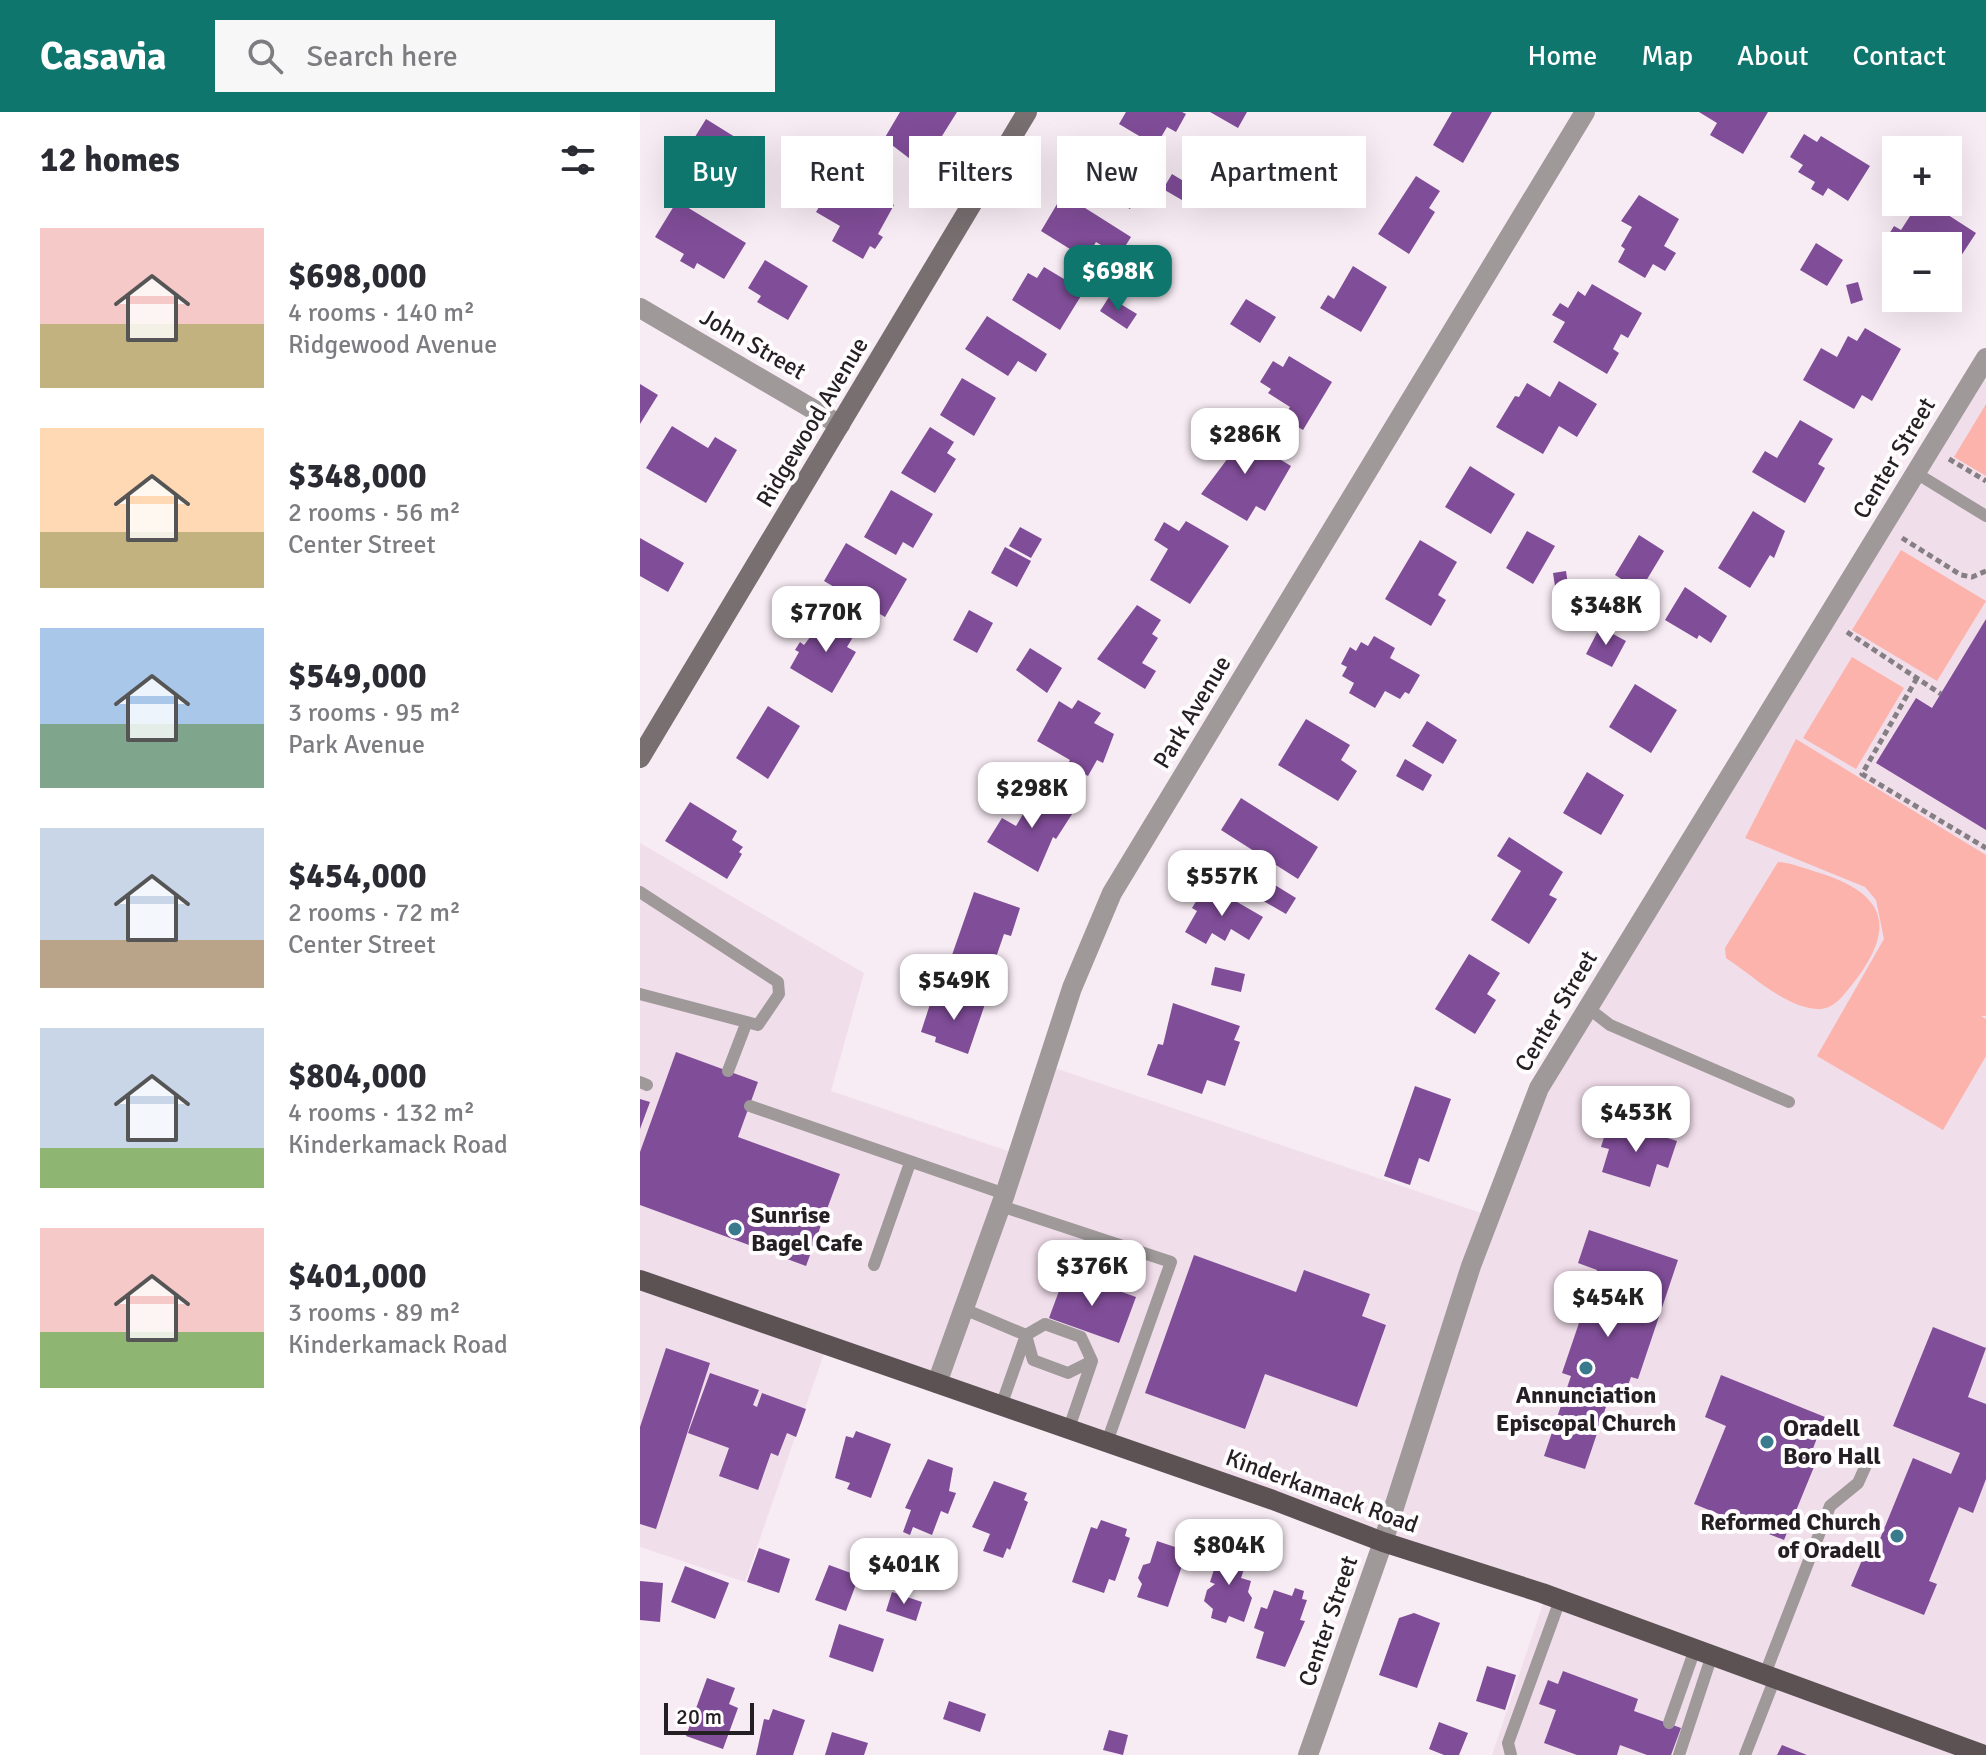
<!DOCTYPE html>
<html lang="en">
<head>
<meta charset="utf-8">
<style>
	:root { --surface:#fff; --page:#f7f7f7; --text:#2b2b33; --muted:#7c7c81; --accent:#0f766e }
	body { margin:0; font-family:Signika,sans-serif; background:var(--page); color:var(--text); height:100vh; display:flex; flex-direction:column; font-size:30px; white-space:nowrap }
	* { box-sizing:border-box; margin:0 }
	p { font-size:26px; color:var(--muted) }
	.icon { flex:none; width:44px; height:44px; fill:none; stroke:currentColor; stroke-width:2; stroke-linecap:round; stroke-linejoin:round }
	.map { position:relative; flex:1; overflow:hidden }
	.side { display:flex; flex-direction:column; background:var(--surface); width:640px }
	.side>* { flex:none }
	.hud { position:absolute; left:24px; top:24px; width:760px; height:72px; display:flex; gap:16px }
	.fabs { position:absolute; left:1242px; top:24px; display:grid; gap:16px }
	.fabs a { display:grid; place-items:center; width:80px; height:80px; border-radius:0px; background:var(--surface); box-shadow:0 8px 32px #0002; font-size:40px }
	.scale { position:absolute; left:24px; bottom:20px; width:90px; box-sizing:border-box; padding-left:8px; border:4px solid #231f22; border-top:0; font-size:22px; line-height:28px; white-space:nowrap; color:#231f22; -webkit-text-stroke:6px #fffcfe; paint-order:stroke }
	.price { position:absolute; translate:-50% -68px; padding:0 18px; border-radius:16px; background:#fff; color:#222; font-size:26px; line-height:52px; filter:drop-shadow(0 2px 4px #0008) }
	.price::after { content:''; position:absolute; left:50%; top:48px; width:24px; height:18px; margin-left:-12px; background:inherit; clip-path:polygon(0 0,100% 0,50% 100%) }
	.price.current { background:var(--accent); color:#fff }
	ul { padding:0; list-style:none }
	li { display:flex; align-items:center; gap:24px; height:200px; padding:0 40px }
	li span { display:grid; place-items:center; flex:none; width:224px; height:160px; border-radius:0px; color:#555 }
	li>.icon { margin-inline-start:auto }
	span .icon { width:96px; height:96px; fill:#fffc; stroke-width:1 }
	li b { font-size:34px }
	h2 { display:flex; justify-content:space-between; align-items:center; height:96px; padding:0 40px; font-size:34px }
	.tag { padding:0 28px; border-radius:0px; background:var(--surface); box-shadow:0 8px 32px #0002; font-size:28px; line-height:72px }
	.tag.current { background:var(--accent); color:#fff }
	header { display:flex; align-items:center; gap:48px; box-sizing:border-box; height:112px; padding:0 40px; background:var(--accent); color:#fff }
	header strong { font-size:38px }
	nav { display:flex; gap:44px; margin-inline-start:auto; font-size:28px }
	.search { width:560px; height:72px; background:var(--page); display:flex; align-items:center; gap:20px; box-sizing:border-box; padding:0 28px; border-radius:0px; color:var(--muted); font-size:30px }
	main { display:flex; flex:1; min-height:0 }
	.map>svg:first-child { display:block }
	.built { fill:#f1deeb }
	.green { fill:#fcb3ab }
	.building { fill:#804d98 }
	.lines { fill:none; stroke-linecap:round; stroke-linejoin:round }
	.path { stroke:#857e83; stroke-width:5; stroke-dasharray:6 4; stroke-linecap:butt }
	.lane { stroke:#9f999a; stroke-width:12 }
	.street { stroke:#9f999a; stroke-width:20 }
	.secondary { stroke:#786f71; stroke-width:20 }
	.primary { stroke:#5c5254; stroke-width:20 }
	.poi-dot { fill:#397b8d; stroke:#fffcfe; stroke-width:3 }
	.labels { text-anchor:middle; stroke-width:8; stroke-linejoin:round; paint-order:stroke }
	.street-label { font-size:24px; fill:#231f22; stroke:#fffcfe }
	.poi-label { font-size:24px; font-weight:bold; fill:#231f22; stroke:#fffcfe; text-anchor:start }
</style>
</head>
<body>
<header>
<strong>Casavia</strong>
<div class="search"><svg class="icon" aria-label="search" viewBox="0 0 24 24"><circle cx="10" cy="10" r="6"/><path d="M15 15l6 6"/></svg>Search here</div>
<nav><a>Home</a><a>Map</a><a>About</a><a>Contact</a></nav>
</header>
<main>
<section class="side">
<h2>12 homes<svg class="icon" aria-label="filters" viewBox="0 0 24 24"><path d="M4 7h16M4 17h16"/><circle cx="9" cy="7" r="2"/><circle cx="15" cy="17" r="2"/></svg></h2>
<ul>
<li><span style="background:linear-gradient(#f6c9c9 60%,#c2b280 0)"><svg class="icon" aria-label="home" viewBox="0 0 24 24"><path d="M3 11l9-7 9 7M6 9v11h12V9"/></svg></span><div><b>$698,000</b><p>4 rooms · 140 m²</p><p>Ridgewood Avenue</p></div></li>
<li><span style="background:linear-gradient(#ffd9b3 65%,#c2b280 0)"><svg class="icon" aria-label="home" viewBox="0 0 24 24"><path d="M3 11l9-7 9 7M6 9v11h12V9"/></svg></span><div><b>$348,000</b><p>2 rooms · 56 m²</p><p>Center Street</p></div></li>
<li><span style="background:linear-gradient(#a9c7e8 60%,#7fa58c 0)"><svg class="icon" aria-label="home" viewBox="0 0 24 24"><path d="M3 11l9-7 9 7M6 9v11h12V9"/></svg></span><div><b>$549,000</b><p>3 rooms · 95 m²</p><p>Park Avenue</p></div></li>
<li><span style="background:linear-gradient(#c9d6e8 70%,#b9a48a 0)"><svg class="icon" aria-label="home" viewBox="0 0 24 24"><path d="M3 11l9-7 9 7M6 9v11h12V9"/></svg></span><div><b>$454,000</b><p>2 rooms · 72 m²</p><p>Center Street</p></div></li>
<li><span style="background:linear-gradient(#c9d6e8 75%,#8fb573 0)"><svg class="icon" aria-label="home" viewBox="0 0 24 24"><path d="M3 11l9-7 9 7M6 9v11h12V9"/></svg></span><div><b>$804,000</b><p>4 rooms · 132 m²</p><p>Kinderkamack Road</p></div></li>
<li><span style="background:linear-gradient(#f6c9c9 65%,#8fb573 0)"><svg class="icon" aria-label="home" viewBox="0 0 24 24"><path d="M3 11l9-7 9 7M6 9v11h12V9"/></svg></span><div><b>$401,000</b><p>3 rooms · 89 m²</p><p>Kinderkamack Road</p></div></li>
</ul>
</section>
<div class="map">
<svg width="1346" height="1643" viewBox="0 0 1346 1643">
	<rect width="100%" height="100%" fill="#f8ecf4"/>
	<path class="built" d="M1346,246V1643H852L906,1483L187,1233L105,1470L0,1435V731L224,861L191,979L377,1042L409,954L850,1104L899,976Z"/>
	<path class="green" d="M1346,292V364L1314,345Z
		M1261,438L1346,489L1297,569L1212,518Z
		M1212,545L1264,576L1216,657L1163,626Z
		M1156,627L1346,743V904H1341L1346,907V944L1303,1018L1177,944L1244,827L1236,788L1225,775L1105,726Z
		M1138,750C1152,751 1166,757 1180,761C1249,783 1256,818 1211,874C1202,885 1193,898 1177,897C1145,895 1112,863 1086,846L1085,836Z"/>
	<path class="building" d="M260,0H317L282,56L244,27Z
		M486,0H542L546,2L536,20L527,15L516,34L479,12Z
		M570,0H607L598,16Z
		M812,0H852L823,51L793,33Z
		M1059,0H1128L1103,42L1070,23L1077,11Z
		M66,7L95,25L80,51L50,33Z
		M1164,22L1177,30L1181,24L1230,54L1208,89L1188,76L1183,84L1171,77L1175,70L1158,60L1163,53L1150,45Z
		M462,35L508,66L490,97L442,69Z
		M532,62L555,76L547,91L523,77Z
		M776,64L800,79L789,96L795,100L769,142L738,122Z
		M194,70L222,85L226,77L254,93L238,122L243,125L235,137L230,134L223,147L192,129L200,114L176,100Z
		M423,82L491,125L479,144L456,130L446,147L401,119Z
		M999,83L1039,107L1024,134L1036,141L1025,159L1013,152L1005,166L978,150L985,137L981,134L992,115L981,109Z
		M37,89L106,131L84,167L57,151L54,157L40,149L44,142L15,125Z
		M1279,90H1288L1336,121L1321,144L1303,133L1257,134L1246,127L1254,114L1261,118Z
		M1176,131L1203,148L1187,174L1160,158Z
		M450,145L475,160L465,175L441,160Z
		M125,148L168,174L148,208L117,190L121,184L108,176Z
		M713,154L747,175L721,220L680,196L688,183L694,187Z
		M404,155L444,179L420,218L372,188L388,161L397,166Z
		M1218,170L1223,188L1211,192L1206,173Z
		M952,172L1002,201L988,226L981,222L973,237L979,241L967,262L913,230L925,210L912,203L920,191L928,196L938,179L945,184Z
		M469,185L497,202L487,217L460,199Z
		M606,187L636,205L620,231L590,212Z
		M347,204L407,242L396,260L378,249L368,264L325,237Z
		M1225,216L1261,237L1232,289L1222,283L1214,297L1163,268L1181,236L1197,245L1208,224L1217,229Z
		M649,244L692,270L663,318L643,306L650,295L628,281L631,277L620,270L633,249L643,255Z
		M322,266L356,286L334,324L300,303Z
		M919,269L957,292L937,325L919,314L903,342L856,315L875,284L879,285L887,271L910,285Z
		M0,272L18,283L0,312Z
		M1160,308L1193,327L1178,352L1185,356L1165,391L1112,360L1125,339L1137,346Z
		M32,314L68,336L75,325L97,338L66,391L6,356Z
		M290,315L314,330L307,341L316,347L295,381L261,361Z
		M590,317L651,354L625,399L616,394L607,409L561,382L588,346L577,339L578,330Z
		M830,354L875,382L851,422L805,395Z
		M251,378L293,402L273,436L263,430L256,443L224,425Z
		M1113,399L1145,419L1134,446L1130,443L1110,476L1078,456Z
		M546,409L589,434L550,492L510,468L528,437L514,428L524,410L539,419Z
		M380,415L402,427L391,446L369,434Z
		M887,419L915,434L893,472L866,456Z
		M999,423L1024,439L1000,479L975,463Z
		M0,426L44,451L28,480L0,464Z
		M780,428L817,450L798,483L806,488L791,514L745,487Z
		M206,431L267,467L245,505L184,469Z
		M365,435L391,449L377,475L351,461Z
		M926,459L929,479L916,481L913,461Z
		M1045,475L1087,504L1071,531L1059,523L1057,527L1025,508Z
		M497,493L521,508L512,522L518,526L502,551L516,559L505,577L457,547Z
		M329,498L353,511L337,541L313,528Z
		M187,503L216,520L207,535L216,540L192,581L150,556L159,540L155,538L160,530L164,533Z
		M1346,507V718L1236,651L1276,586L1292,596Z
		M960,515L986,529L972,555L946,542Z
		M734,524L755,536L750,546L780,563L769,582L765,580L760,587L745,579L735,596L709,581L714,571L702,564L707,555L701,552L710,535L716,539L721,530L728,534Z
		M390,536L422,556L407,581L376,558Z
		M995,572L1037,598L1011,641L969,615Z
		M438,588L461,601L454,611L474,622L463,651L457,648L448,664L427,653L430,648L397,629L419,589L432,597Z
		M128,594L160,614L128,667L96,646Z
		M666,607L710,633L701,648L717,659L698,689L638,653Z
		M787,609L817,628L803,652L772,634Z
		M765,647L792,663L783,679L756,664Z
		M947,660L984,683L961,723L923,701Z
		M393,675L434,699L416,727L413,725L398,760L347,730L362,706L376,714L389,692L384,689Z
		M601,686L678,735L658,767L581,718Z
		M50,690L97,719L92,728L103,735L99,740L102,742L87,767L25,729Z
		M869,725L923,760L909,783L917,787L889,832L851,808L881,759L857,744Z
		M630,770L656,786L646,802L620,787Z
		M573,776L623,805L609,828L591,817L585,829L572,821L566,832L545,820L557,799L552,796L560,783L567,787Z
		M334,780L380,796L371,824L364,822L352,857L312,843Z
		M829,842L860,861L847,882L856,888L835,922L795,897Z
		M575,855L605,862L601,880L571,873Z
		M306,879L345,892L328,942L295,930L296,925L281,920L291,889L302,893Z
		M533,891L600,914L594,928L600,930L585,974L567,968L562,982L507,963L518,932L523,933Z
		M36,940L118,970L98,1025L200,1062L166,1154L0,1093V1040Z
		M775,974L811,987L789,1050L779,1046L770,1073L744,1064Z
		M0,987L10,990L0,1017Z
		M977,1010L1037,1029L1028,1056L1017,1052L1010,1075L962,1060L969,1037L961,1035L965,1022L973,1025Z
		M949,1118L1038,1148L998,1267L991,1265L983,1287L970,1283L945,1357L904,1344L931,1264L922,1261L957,1158L938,1151Z
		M554,1143L656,1180L664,1158L730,1182L722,1204L746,1213L717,1295L625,1262L605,1317L505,1281Z
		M426,1160L496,1185L479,1231L409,1206Z
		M1293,1215L1346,1236L1328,1285L1346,1292V1367L1333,1401L1319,1395L1289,1469L1297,1472L1284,1503L1211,1474L1225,1441L1233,1444L1273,1346L1311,1362L1320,1341L1253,1314Z
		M26,1236L70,1251L16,1417L0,1412V1315Z
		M70,1261L119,1278L113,1293L117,1295L122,1281L166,1297L156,1325L147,1321L138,1344L131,1341L118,1378L79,1364L89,1336L48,1321Z
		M1081,1263L1185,1305L1169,1347L1176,1350L1144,1428L1054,1392L1086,1314L1065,1305Z
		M216,1319L251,1332L231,1386L207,1377L210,1371L195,1366L206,1324L213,1326Z
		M288,1347L313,1356L309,1379L316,1381L308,1402L301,1399L292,1423L273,1415L270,1423L263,1420L271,1398L265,1396Z
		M354,1369L387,1381L384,1388L388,1390L370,1438L367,1436L363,1446L343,1439L350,1422L332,1415Z
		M461,1408L487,1417L485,1424L490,1426L475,1469L469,1467L464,1481L432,1470L451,1415L457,1417Z
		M517,1429L547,1439L528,1495L497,1485L502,1472L498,1466L503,1453L510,1451Z
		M582,1433L609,1442L601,1466L611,1469L608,1480L612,1486L604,1510L589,1504L586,1511L571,1506L573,1497L564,1489L567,1478L575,1472L570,1470Z
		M119,1436L150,1447L139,1481L107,1470Z
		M189,1453L219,1464L206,1499L175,1488Z
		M45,1454L89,1471L75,1507L31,1490Z
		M0,1469L23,1471L20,1510L0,1508Z
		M655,1476L664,1479L662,1487L667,1488L660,1508L665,1509L645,1555L616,1546L624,1520L614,1516L621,1495L627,1497L634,1478L652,1484Z
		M252,1480L282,1490L276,1509L246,1499Z
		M774,1501L800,1511L777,1576L739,1563L759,1506Z
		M199,1512L244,1527L233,1560L189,1545Z
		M847,1554L876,1563L865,1598L836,1589Z
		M923,1559L998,1587L994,1599L1041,1616L1031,1643H1007L980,1633L977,1643H937L904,1631L916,1598L899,1592L908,1568L918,1572Z
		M67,1566L95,1576L89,1592L98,1596L83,1637L46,1624Z
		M309,1589L346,1602L340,1620L303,1607Z
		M133,1597L165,1608L153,1643H116L124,1607L129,1608Z
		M799,1610L828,1621L819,1643H804L789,1637Z
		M469,1618L488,1623L483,1643L463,1638Z
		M192,1620L228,1631L224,1643H185Z
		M1142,1633L1167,1643H1137Z"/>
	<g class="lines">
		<path class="path" d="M1309,347L1346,369
			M1262,426L1321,463L1332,465L1346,459
			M1207,520L1301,582
			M1277,566L1222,662L1346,736"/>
		<path class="lane" d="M1276,361L1346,404
			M0,780L138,870L139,882L118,913L0,882
			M948,896L970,913L1149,990
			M88,959L106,912
			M0,970L7,973
			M110,994L365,1082
			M361,1094L531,1150L467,1330
			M234,1153L270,1051
			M324,1197L386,1223L361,1294
			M429,1316L452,1249L441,1225L405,1212L386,1223L393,1248L428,1261L452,1249
			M1125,1562L1190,1394L1218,1371L1231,1342
			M1029,1611L1055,1537
			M871,1643L868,1631L920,1488
			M1039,1643L1072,1543
			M1105,1643L1135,1566"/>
		<path class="street" d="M0,196L200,313
			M297,1271L365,1082L432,876L472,781L945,0
			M668,1643L743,1430L831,1154L899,976L1346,246"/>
		<path class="secondary" d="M0,646L387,0"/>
		<path class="primary" d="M0,1168L633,1388L743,1430L902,1481L1344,1643"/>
	</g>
	<g class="poi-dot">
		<circle cx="95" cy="1117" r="8"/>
		<circle cx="946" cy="1256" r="8"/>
		<circle cx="1127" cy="1330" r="8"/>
		<circle cx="1257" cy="1424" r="8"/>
	</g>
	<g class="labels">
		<g class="street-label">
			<text transform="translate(113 232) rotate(30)" y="8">John Street</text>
			<text transform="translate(172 310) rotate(-59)" y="8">Ridgewood Avenue</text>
			<text transform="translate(1254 346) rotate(-59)" y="8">Center Street</text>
			<text transform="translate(552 600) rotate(-59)" y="8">Park Avenue</text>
			<text transform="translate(916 899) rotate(-59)" y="8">Center Street</text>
			<text transform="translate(682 1379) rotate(20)" y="8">Kinderkamack Road</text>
			<text transform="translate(688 1509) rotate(-71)" y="8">Center Street</text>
		</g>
		<g class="poi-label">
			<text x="111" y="1111">Sunrise<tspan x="111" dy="28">Bagel Cafe</tspan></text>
			<text x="946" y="1291" text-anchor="middle">Annunciation<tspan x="946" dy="28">Episcopal Church</tspan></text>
			<text x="1143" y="1324">Oradell<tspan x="1143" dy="28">Boro Hall</tspan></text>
			<text x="1241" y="1418" text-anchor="end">Reformed Church<tspan x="1241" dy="28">of Oradell</tspan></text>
		</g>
	</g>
</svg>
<div class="fabs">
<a>+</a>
<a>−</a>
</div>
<div class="scale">20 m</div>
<b class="price current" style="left:478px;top:201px">$698K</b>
<b class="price" style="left:605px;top:364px">$286K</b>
<b class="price" style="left:966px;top:535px">$348K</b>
<b class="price" style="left:186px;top:542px">$770K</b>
<b class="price" style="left:392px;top:718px">$298K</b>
<b class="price" style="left:582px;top:806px">$557K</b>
<b class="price" style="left:314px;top:910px">$549K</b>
<b class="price" style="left:996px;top:1042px">$453K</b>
<b class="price" style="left:452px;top:1196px">$376K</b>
<b class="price" style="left:968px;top:1227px">$454K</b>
<b class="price" style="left:589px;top:1475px">$804K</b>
<b class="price" style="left:264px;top:1494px">$401K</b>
<div class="hud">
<a class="tag current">Buy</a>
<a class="tag">Rent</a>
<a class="tag">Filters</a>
<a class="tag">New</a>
<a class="tag">Apartment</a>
</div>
</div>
</main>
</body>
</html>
